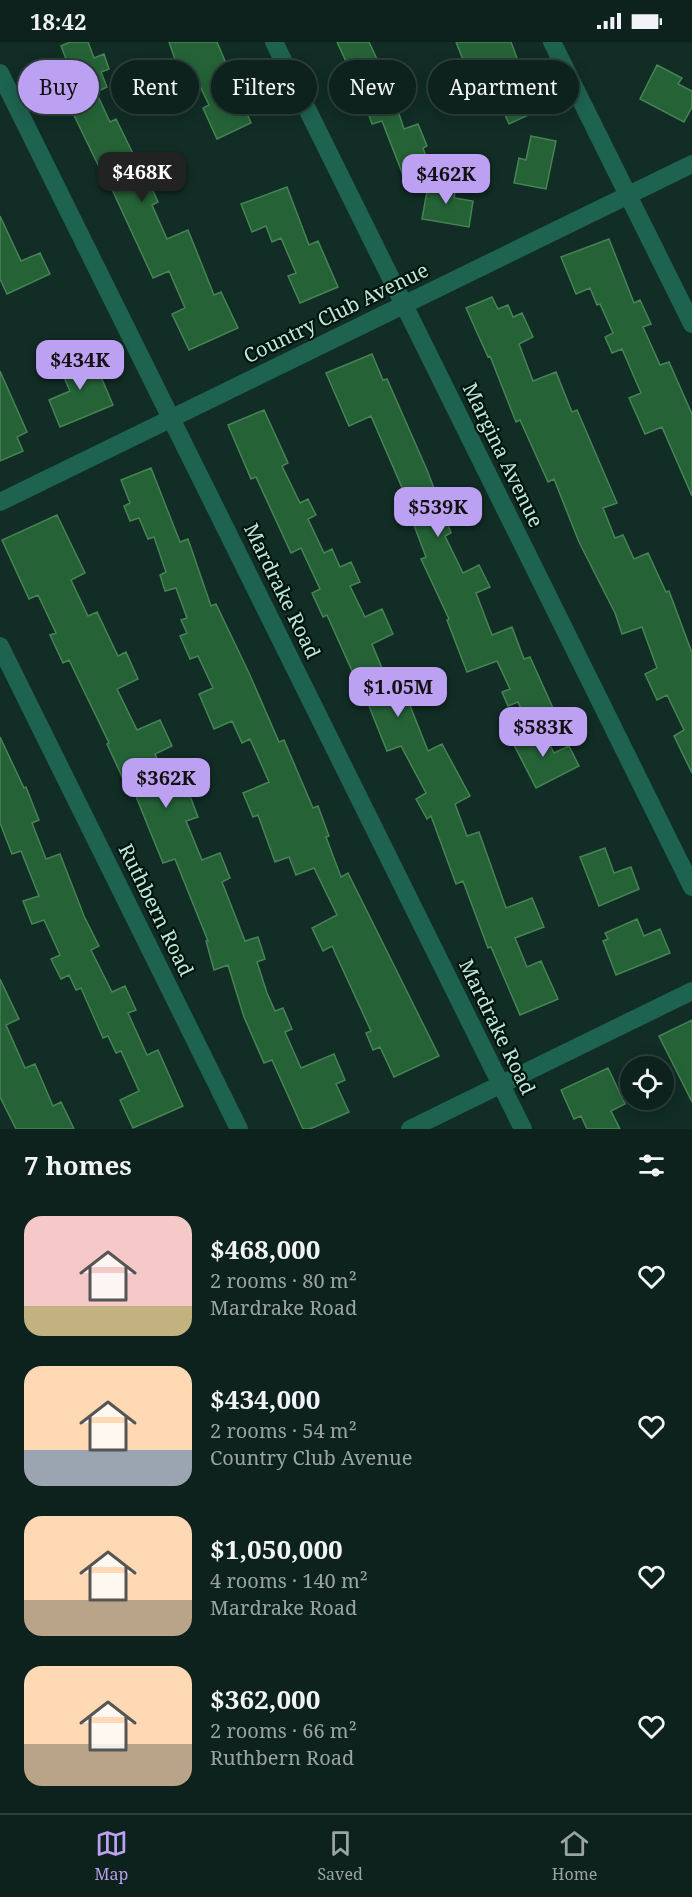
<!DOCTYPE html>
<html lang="en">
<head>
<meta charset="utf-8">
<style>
	:root { --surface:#0d221c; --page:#162a25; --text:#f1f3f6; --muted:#9aa4a3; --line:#2d3f3b; --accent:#bca0f2 }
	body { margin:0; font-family:"Noto Serif",serif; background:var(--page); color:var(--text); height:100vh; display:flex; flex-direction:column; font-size:22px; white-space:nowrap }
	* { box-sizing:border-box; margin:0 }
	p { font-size:20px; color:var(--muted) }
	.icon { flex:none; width:33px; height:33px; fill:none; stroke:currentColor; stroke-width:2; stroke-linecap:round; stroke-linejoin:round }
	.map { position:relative; height:1087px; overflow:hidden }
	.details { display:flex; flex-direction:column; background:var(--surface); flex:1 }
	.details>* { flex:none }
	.banner { position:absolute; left:18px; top:18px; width:657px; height:54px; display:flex; gap:12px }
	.controls { position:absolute; left:620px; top:1014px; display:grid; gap:12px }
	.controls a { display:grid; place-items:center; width:54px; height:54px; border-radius:50%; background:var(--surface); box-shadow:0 3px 15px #0003,0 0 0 2px var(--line); font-size:30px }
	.price { position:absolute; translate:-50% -51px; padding:0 14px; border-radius:12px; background:var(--accent); color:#111; font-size:20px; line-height:39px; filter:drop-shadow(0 2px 3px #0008) }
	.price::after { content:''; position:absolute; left:50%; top:36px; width:18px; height:14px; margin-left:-9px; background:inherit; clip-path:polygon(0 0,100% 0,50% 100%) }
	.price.active { background:#222; color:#fff }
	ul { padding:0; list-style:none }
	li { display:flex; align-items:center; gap:18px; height:150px; padding:0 24px }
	li span { display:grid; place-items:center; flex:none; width:168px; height:120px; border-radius:18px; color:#555 }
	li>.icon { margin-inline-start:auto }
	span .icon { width:72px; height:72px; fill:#fffc; stroke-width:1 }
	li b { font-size:26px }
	h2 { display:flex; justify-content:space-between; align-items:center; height:72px; padding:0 24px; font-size:26px }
	.tag { padding:0 21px; border-radius:27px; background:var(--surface); box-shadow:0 3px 15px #0003,0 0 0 2px var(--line); font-size:21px; line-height:54px }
	.tag.active { background:var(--accent); color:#111 }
	.status { display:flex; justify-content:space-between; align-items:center; height:42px; padding:0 30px; background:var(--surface); direction:ltr }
	.status svg { height:16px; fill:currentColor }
	.tab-bar { display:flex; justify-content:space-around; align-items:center; height:84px; border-top:2px solid var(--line); background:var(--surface); font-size:16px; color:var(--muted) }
	.tab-bar a { display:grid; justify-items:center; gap:3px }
	.tab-bar .active { color:var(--accent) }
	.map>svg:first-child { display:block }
	.building { fill:#256337; stroke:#468355; stroke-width:1.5 }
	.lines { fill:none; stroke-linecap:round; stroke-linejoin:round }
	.street { stroke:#1d634f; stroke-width:18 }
	.labels { text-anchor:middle; stroke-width:4.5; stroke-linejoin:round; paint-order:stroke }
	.street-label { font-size:20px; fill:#bfe8d9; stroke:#00150e }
</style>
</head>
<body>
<div class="status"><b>18:42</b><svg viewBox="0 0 49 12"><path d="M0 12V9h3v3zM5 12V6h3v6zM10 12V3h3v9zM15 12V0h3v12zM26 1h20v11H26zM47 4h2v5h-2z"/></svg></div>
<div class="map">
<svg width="692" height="1087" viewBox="0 0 692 1087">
	<rect width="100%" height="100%" fill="#112d25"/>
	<path class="building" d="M70,0H88L94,16L104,12L109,27L101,30L107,45L96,50L110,80L116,77L146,138H148L158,160L152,163L167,197L188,188L214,253L221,250L238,286L189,308L172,272L185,266L169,229L153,236L103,128L101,129L68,61L66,62L57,41L73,35L61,4Z
		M169,0H217L251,81L217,97L203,66L209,63L196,36L183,40Z
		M337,0H369L384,32L393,29L400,48L392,51L404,87L418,82L427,104L423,106L429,123L403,133L382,79L372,82L353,27L350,28Z
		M456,0H511L518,19L513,20L535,70L509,82L486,30L470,36Z
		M657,23L682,36L678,42L692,49V65L684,80L640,57Z
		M531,94L556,99L546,147L514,141L519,116L526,118Z
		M429,138L457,142L454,156L473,159L469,185L422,177Z
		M287,145L309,203L318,199L338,245L300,261L288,234L296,231L281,196L272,200L266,184L252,190L241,162Z
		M0,174L21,219L40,211L50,232L7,252L0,237Z
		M609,197L634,261L640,258L651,282L643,285L660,323L669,320L692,372V454L662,385L645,392L629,356L641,351L622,307L612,311L605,295L613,291L600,262L597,263L590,246L576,252L561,215Z
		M492,255L498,267L508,263L513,275L522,271L533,295L519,302L533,339L556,330L572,370L577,368L617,461L603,466L615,496L623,493L634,517L648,511L666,550L669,549L692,611V731L674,694L684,688L667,653L657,658L645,632L657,626L642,585L622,592L615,571L579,500L554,437L548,440L520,378L516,380L490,314L488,315L466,266Z
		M90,309L113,363L60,385L49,358L70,349L58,322Z
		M372,312L383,338L387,337L427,428L451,491L445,494L463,531L479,523L490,545L476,551L492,593L512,585L524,617L530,615L553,666L526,678L518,660L508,664L502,650L510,647L497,619L467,630L447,578L449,577L421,517L426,515L401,449L403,448L371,374L349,384L326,331Z
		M0,329L27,390L17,395L23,409L0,419Z
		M264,368L288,421L282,424L300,461L308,457L316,473L308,477L324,511L332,507L340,525L351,520L360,540L350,544L365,575L382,567L393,592L372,602L396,660L407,656L428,709L442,702L470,754L455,762L467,794L479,790L506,866L532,856L544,885L515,896L527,925L541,919L558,957L520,973L491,905L488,906L463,839L456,842L431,774L427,777L416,757L426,751L401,704L387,709L359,639L357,640L327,573L323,575L312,551L320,547L301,506L291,511L256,435L251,437L228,383Z
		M151,426L180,500L188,497L211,564L216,562L249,631L279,700L284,698L313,766L318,764L329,794L326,795L341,835L348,831L439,1014L394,1035L380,1005L373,1008L366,991L371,989L332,904L323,909L312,886L337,873L314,826L296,833L289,815L275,820L258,773L253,775L243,751L269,740L250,697L242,701L232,679L214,687L199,652L213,646L198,614L190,617L180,594L187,591L181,578L187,576L176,546L165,549L160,533L166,530L154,495L148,497L139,476L130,479L124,464L130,461L121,438Z
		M57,473L85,531L71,538L88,574L97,570L118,614L126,610L138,637L117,647L137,688L160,678L172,704L155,712L175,754L188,749L198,775L186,779L202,818L220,811L230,836L222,840L245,899L258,895L265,917L257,920L267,951L275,969L283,966L292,987L285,990L301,1026L334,1012L345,1038L336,1042L349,1070L310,1087H303L272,1018L264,1021L244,975L228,923L214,928L206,899H208L175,817L163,821L135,752L131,754L107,702L109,701L69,618L63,621L50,593L56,591L38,553L29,557L2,498Z
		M541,685L554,711L569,704L579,724L536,746L512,699Z
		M0,695L24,746L26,745L39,778L32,781L46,817L60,812L84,874L99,904L91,908L112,950L125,944L136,968L128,971L147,1013L158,1008L183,1064L133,1086L120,1058L139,1049L121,1009L116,1011L108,994L103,996L81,946L76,948L69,933L61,937L51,917L60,913L44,878L32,882L23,859L39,854L21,809L12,812L0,781Z
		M605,806L614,831L631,825L639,847L599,864L580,815Z
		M637,877L644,894L660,887L670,911L616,933L603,899L608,897L605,891Z
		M0,937L19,977L6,983L25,1026L35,1022L53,1064L61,1060L74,1087H16L0,1055Z
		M692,978V1060L659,994Z
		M608,1026L625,1062L611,1069L620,1087H587L581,1074L574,1077L561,1048Z"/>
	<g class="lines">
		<path class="street" d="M274,0L692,845
			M552,0L692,282
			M0,31L523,1087
			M0,460L692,122
			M0,604L239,1087
			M410,1087L692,949"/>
	</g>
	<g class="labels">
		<g class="street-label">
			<text transform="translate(336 271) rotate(-26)" y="7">Country Club Avenue</text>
			<text transform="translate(503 413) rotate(64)" y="7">Margina Avenue</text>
			<text transform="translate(282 549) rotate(64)" y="7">Mardrake Road</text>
			<text transform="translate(156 868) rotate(64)" y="7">Ruthbern Road</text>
			<text transform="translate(497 985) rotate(64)" y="7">Mardrake Road</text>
		</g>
	</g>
</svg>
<div class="controls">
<a><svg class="icon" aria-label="locate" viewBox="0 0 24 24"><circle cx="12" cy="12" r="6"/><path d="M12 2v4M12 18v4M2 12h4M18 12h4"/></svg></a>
</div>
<b class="price active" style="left:142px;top:161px">$468K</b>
<b class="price" style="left:446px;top:163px">$462K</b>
<b class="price" style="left:80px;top:349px">$434K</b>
<b class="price" style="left:438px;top:496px">$539K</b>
<b class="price" style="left:398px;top:676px">$1.05M</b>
<b class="price" style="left:543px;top:716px">$583K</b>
<b class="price" style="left:166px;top:767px">$362K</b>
<div class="banner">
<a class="tag active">Buy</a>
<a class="tag">Rent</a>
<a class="tag">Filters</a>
<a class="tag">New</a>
<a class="tag">Apartment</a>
</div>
</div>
<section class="details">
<h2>7 homes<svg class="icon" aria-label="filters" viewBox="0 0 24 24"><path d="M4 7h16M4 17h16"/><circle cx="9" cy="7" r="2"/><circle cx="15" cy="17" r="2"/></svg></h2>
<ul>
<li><span style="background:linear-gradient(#f6c9c9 75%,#c2b280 0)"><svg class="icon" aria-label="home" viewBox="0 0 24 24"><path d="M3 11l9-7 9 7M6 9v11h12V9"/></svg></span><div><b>$468,000</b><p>2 rooms · 80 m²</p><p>Mardrake Road</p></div><svg class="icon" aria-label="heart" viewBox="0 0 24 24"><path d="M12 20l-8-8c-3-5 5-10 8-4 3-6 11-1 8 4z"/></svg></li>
<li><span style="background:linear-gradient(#ffd9b3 70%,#9aa5b1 0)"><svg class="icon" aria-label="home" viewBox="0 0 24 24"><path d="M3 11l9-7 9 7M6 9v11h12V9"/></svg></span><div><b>$434,000</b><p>2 rooms · 54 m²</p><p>Country Club Avenue</p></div><svg class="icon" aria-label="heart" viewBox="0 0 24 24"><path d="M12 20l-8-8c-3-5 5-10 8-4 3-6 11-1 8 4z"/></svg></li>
<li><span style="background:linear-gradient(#ffd9b3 70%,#b9a48a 0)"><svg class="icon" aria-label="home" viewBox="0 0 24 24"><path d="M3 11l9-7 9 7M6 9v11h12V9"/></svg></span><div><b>$1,050,000</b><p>4 rooms · 140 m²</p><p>Mardrake Road</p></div><svg class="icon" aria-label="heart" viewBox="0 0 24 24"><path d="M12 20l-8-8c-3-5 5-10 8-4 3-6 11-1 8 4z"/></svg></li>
<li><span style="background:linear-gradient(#ffd9b3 65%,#b9a48a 0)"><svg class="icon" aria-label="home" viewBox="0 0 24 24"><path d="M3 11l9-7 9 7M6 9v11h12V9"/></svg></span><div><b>$362,000</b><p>2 rooms · 66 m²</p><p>Ruthbern Road</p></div><svg class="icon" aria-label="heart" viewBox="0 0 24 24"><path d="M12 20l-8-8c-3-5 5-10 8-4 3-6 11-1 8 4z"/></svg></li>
</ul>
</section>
<nav class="tab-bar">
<a class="active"><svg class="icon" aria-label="map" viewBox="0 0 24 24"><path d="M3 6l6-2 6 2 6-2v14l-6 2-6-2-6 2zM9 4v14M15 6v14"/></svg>Map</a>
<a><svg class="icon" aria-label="saved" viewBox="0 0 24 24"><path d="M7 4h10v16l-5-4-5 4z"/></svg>Saved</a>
<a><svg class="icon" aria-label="home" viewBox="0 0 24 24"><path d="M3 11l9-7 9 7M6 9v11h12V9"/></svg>Home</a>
</nav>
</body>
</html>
